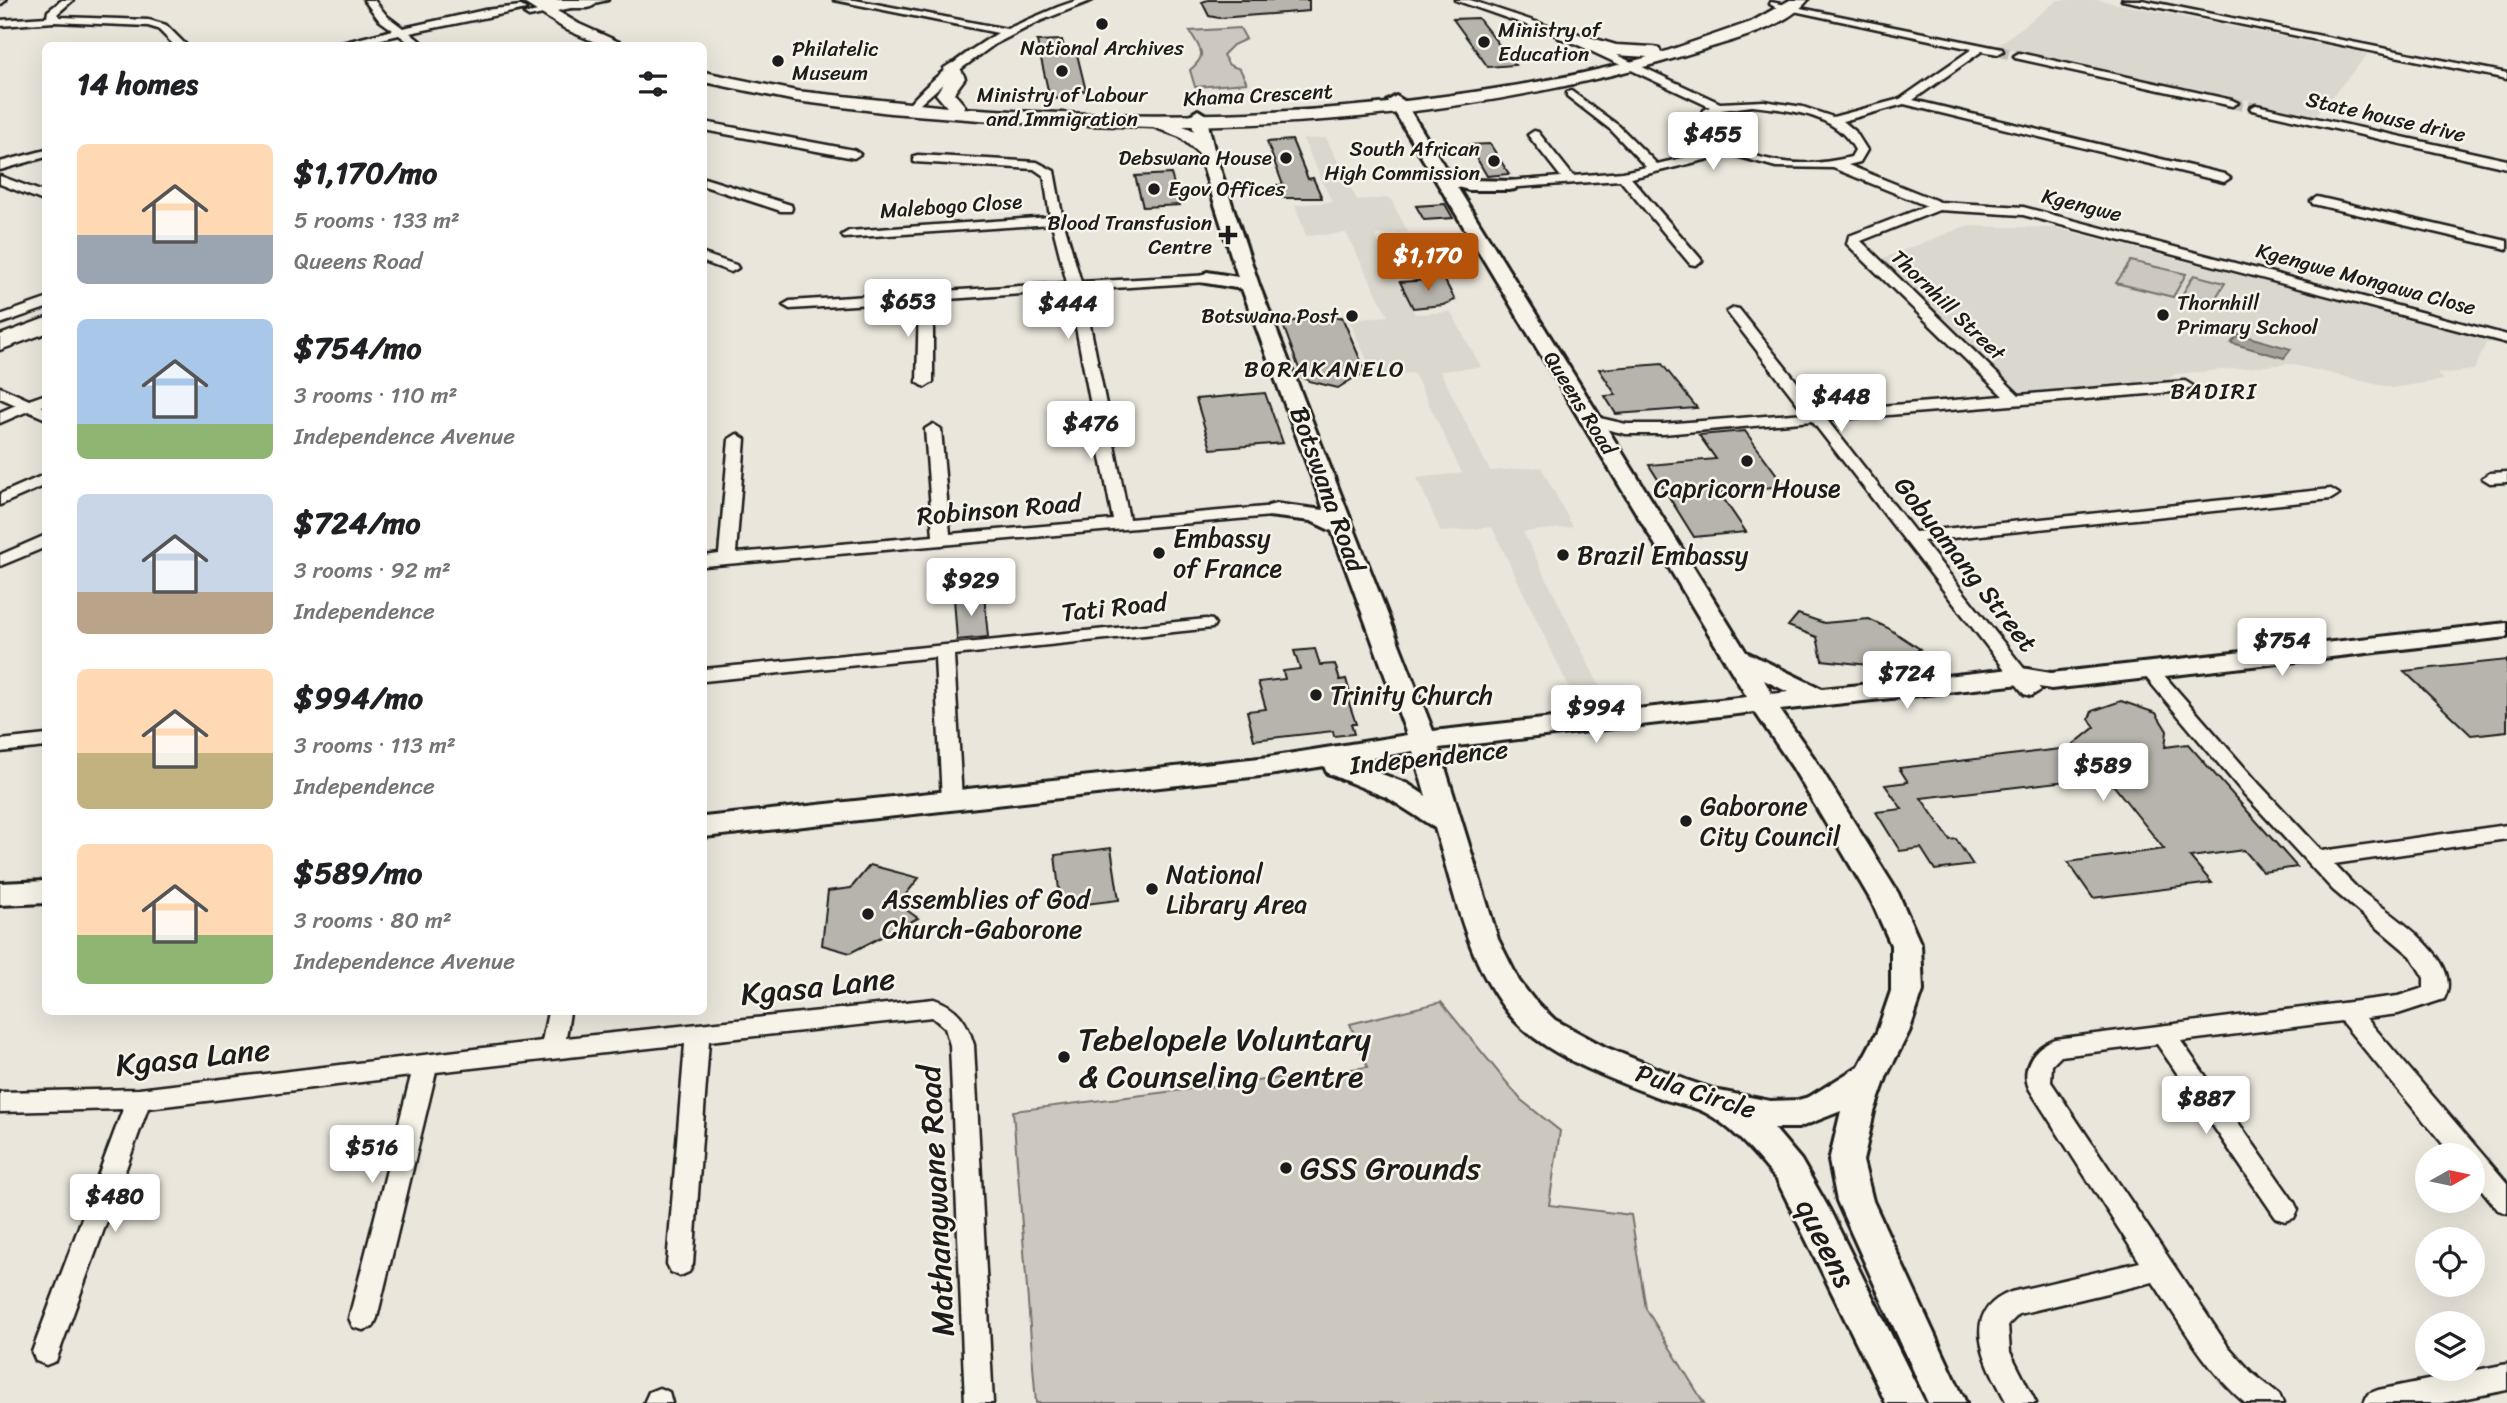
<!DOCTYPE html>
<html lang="en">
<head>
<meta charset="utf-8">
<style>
	:root { --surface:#fff; --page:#f2f2f2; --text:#202124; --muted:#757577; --accent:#b45309 }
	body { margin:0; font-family:Sriracha,sans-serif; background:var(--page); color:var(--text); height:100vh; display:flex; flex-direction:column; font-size:26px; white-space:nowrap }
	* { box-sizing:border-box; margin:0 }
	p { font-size:23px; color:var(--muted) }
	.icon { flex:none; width:38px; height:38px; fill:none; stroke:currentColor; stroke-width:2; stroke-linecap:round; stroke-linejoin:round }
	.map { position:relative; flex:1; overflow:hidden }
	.side { position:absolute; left:42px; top:42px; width:665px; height:973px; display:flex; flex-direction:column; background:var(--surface); border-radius:10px; box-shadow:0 7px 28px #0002 }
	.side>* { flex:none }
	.needle { width:46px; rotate:81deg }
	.controls { position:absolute; left:2415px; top:1143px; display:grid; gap:14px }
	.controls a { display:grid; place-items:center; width:70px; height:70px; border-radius:50%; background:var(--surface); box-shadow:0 7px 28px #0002; font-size:35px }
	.price { position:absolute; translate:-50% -60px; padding:0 16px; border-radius:7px; background:#fff; color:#222; font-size:23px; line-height:46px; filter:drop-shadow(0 2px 4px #0008) }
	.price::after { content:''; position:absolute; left:50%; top:42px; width:21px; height:16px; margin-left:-10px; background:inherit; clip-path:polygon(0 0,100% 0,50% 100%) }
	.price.selected { background:var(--accent); color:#fff }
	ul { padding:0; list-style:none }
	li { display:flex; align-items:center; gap:21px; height:175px; padding:0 35px }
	li span { display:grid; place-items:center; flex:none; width:196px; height:140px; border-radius:10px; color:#555 }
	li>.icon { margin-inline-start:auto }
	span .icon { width:84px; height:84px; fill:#fffc; stroke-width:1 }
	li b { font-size:30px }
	h2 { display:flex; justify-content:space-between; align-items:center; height:84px; padding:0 35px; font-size:30px }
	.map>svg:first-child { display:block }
	.built { fill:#dad7ce }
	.green { fill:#ccc8c0; stroke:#74726e; stroke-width:2 }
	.water { fill:#a3a19a; stroke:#6d6c68; stroke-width:2 }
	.building { fill:#b6b4ac; stroke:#1c1c1c; stroke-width:2 }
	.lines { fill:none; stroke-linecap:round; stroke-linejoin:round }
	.street-tunnel { stroke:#c1beb6; stroke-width:11; stroke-dasharray:11 6; stroke-linecap:butt }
	.street-casing { stroke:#1c1c1c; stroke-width:5 }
	.secondary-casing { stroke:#1c1c1c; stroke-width:6 }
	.primary-casing { stroke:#1c1c1c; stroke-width:5 }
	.street { fill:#f7f3e8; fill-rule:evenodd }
	.secondary { fill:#f7f3e8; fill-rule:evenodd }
	.primary { fill:#f7f3e8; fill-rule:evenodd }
	.poi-dot { fill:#1c1c1c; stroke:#f7f3e8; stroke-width:2.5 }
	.labels { text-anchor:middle; stroke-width:5; stroke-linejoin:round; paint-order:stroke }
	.far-poi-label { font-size:21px; fill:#1c1c1c; stroke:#f7f3e8; text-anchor:start }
	.far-street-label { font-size:21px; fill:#1c1c1c; stroke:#f7f3e8 }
	.far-neighbourhood-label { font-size:23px; letter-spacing:2px; fill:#1c1c1c; stroke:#f7f3e8 }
	.poi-label { font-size:26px; fill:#1c1c1c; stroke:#f7f3e8; text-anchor:start }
	.street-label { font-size:26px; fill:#1c1c1c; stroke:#f7f3e8 }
	.near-street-label { font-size:32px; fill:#1c1c1c; stroke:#f7f3e8 }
	.near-poi-label { font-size:32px; fill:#1c1c1c; stroke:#f7f3e8; text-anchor:start }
</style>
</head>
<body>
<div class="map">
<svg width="2507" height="1403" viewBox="0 0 2507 1403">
	<rect width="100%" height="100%" fill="#eae6dc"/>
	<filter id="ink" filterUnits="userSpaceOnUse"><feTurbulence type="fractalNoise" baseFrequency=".0143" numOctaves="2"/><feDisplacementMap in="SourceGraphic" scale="14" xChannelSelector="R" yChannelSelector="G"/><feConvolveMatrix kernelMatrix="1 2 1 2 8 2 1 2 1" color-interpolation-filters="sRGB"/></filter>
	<g filter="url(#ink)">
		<path class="built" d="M2058,0H2098L2368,54L2316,115L1997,46Z
			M1326,138L1357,200L1390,198L1408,232L1375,235L1415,314L1451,312L1481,367L1440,371L1490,471L1541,467L1573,527L1523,532L1609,705L1579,708L1492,527L1441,532L1417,478L1462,473L1414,373L1374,376L1349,320L1388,316L1346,233L1306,236L1295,205L1332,202L1303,139Z
			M1966,226L2056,228L2503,343H2486L2474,370L2437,374L2443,380L2392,388L2290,364L2175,374L2151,391L2029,402L1938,321L1894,287L1905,282L1881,259Z"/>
		<path class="green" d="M1240,28L1246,39L1233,45L1223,55L1229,65L1240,69L1247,83L1195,87L1190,70C1209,54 1200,50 1190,31Z
			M2131,261L2186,274L2173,297L2116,283Z
			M2194,275L2225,283L2211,305L2180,298Z
			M1441,1002L1521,1100L1560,1131L1549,1205L1631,1215L1646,1309L1704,1403H1036L1013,1111L1368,1067L1350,1024Z"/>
		<path class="water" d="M2238,334L2291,349L2284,358L2231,343Z"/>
		<path class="building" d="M1208,0H1309V11L1219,18L1209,16L1202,2Z
			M1478,18L1515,65L1488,67L1453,19Z
			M1062,40L1065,50H1076L1086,91L1068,92L1069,98L1050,99L1037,41Z
			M1292,140L1308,179L1313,178L1322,198H1283L1277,185H1283L1267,142Z
			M1490,144L1509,174L1487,176L1469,145Z
			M1171,174L1180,205L1143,207L1135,176Z
			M1445,204L1453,218L1424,220L1416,206Z
			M1444,279L1455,300L1443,305L1413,308L1400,282Z
			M1342,317L1367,375L1357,376L1338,388L1309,381L1302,377L1282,322Z
			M1662,364L1697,408L1616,414L1605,396L1616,395L1599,369Z
			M1265,393L1283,443L1211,449L1196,399Z
			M1745,431L1785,486L1719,492L1746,532L1694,537L1649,465L1716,459L1699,435Z
			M984,595L988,637L957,640L954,598Z
			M1798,614L1824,623L1869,619L1888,628L1920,649L1907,657L1878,666L1822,660L1817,637L1788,626Z
			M1315,649L1320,665L1335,664L1340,680L1346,679L1350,693L1346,694L1356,724H1351L1354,734L1334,736L1333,731L1254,740L1247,711L1266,709L1258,682L1285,679L1283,671L1300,669L1294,651Z
			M2507,660V731L2471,735L2404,671Z
			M2121,701L2156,713L2167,731L2165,747L2188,744L2297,867L2263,872L2244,850L2190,857L2212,883L2093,898L2068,862L2164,849L2114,786L2093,778L1921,798L1950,840L1956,839L1973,865L1935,870L1921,848L1900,851L1876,812L1902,809L1885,785L1908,782L1899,768L2069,748L2095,727L2089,719L2092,711Z
			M1111,848L1119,900L1061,907L1055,855Z
			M870,865L919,878L898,904L918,918L850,953L822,945L828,891L851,888Z"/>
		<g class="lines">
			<path class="street-tunnel" d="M1998,51L2019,56
				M2232,103L2256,108"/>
			<g class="street-casing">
				<path id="street" d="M0,0H6L0,5Z
					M62,0H73L57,14L60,17L149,20L166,25L187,46H175L158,29L148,26L54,22L0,26V20L47,17L48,11Z
					M364,0H374L387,16L403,28L485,10L521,6L526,9L410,33L426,46H414L399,35L352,46H330L393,30L379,20Z
					M587,0H608L529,17L524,14Z
					M834,0H855L1007,29L1058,7L1078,0H1093L1040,21L995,44L954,74L911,112L905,109C930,79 964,53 998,33Z
					M1455,0H1470L1569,33L1720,103L1764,101L1803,107L1833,117L1900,99L1972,49L1775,7L1770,4L1771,2L2002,49L2003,51L1998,54L1982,51L1913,100L2224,174L2230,178L2224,182L1904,104L1843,121L1855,131L1867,150L1860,162L1848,165L1940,202L2023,207L2507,335V343L2023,215L1939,210L1861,241L2019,395L2185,381L2193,386L2185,391L1827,420L1915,532L2331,489L2339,494L2331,499L1923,541L2041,690L2031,696L2024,694L1812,421L1663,434H1626L1585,424L1583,421L1591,416L1626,424H1663L1805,413L1727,312L1734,308L1739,309L1820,411L2003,396L1847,244L1849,236L1927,206L1833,168L1776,167L1729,154L1631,178L1700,258L1702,261L1695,265L1690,264L1620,180L1505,188V182L1509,181L1561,177L1528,135L1534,131L1538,132L1573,176L1623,172L1646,167L1611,130L1567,96V92L1571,91L1619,126L1657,164L1721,149L1699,122L1704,110L1710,107L1561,37ZM1752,106C1789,110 1836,113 1855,150L1851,157C1805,169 1738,166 1711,122L1713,114L1722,110Z
					M2122,0H2142L2507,73V79Z
					M2019,53L2232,100L2238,103L2232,106L2015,58L2014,56Z
					M2256,105L2507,160V168L2252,110L2250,108Z
					M704,122L854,150L860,154L854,158L704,130Z
					M46,150V157L0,170V162Z
					M918,155L1037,162L1054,171L1063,220L1081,282L1212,275V281L1207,282L1083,290L1129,519L1276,506L1284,511L1282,515L704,566V556L719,554L729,439L737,434L745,439L736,553L933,536L925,429L933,424L941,429L950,534L1113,520L1069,291L933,300V382L925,387L917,382L919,301L790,309L783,305L790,301L1067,283L1052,224L844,238L842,235L849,231L1050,217L1044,176L1034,169L914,162V156Z
					M0,176L46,193V202L0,184Z
					M704,178L791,205L792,208L791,211H781L704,186Z
					M2317,197L2507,241V249L2313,204L2311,201Z
					M704,254L736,265L738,268L731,272L704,262Z
					M46,299V308L0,324V315Z
					M0,387L29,400L46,394V404L41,406L46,408V419L28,411L0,423V412L16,405L0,398Z
					M2507,472V482L2490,483L2482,478L2490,473Z
					M46,474V485L0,505V494Z
					M46,535V547L0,566V555Z
					M1206,619L1212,620L1215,624L1212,628L954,655L962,801L959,806H945L942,801L935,657L704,681V669Z
					M2148,663L2155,665L2259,784L2322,851L2507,825V839L2334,864C2341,872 2349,880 2357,888C2382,909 2467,958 2444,999L2398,1014L2366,1018L2507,1183V1213L2498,1210L2473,1179V1155H2452L2341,1021L2181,1041L2294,1202L2298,1210L2294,1218L2285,1221L2276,1218L2157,1044L2061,1056L2052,1065L2051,1082L2227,1345L2251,1372L2279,1394L2283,1403H2245C2206,1370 2181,1324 2153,1282L2019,1314L2008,1325L2010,1352L2036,1403H2007C1989,1368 1955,1313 2011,1292L2140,1262L2030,1090C2019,1069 2034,1046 2055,1039L2398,996L2424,988V978L2411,956L2333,890L2244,794L2139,669Z
					M46,735V747L0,752V740Z
					M934,999C958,1007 967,1021 974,1045L993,1403H965L950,1045L945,1028L932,1017L709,1041L693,1264L689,1272L680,1276L671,1272L667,1264L685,1044L436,1072L377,1318L373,1327L363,1330L353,1327L349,1318L411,1076L148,1108L56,1361L46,1365L36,1361L32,1352L123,1109L0,1112V1092L139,1089L542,1041L548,1012H570L566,1038Z
					M2507,1364V1390L2443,1403H2364L2368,1394L2378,1390Z
					M659,1388L669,1392L672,1403H644L649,1392Z"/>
			</g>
			<g class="secondary-casing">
				<path id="secondary" d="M1396,96L1404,101L1449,174L1470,180L1515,181L1517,185L1515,189L1509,190H1469L1457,187L1746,652L1822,689L2021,668L2051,673L2507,623V637L2051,689L2021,684L1780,710L1814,758L1898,893L1921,945L1923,991L1909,1032L1887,1075L1874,1112L1863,1161L1873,1201L1966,1403H1928L1837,1201L1829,1161L1841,1111L1798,1128H1774L1801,1160L1829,1209L1925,1403H1886L1777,1180C1757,1157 1735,1129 1708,1114C1695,1106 1677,1104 1663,1099C1614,1080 1544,1056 1510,1015C1467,963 1454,891 1435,828L1388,798L1327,773L1324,766L1269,775L704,837V817L1269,757L1407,735L1332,531L1311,521L1268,516L1265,511L1268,506L1276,504L1324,510L1242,289L1200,282L1198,278L1207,272L1238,277L1199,154L1190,115L1198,110L1206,115L1215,154L1259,285L1433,731L1747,697L1388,101ZM1764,680L1788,692L1772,694ZM1755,712L1793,768L1872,902L1891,945V991L1877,1032L1859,1066L1809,1097L1798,1100L1770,1101L1719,1091L1686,1080L1605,1047L1555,1020L1533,999L1519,981L1498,939L1439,748ZM1413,751L1426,796L1408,784L1350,762Z
					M46,881V903L0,905V883Z"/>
			</g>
			<g class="primary-casing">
				<path id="primary" d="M519,0H594L596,3L593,6L588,8H552L579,24L628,46H604L567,30Z
					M1790,0H1808C1786,27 1740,38 1708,48C1539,102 1360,124 1183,126C1196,130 1207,140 1215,150L1206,156L1199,154L1180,137L1153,127L1018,123L890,113L796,101L704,82V72L796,91L947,107L936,94L947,78L944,68L952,63L958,64L965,78L954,93L965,106L963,108C1124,119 1285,118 1445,96C1513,87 1581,76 1648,57L1615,55L1559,38L1557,35L1565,30L1616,45L1653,47L1659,48L1661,53L1751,22Z
					M46,318V333L0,350V335Z"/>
			</g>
			<use href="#street" class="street"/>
			<use href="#secondary" class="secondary"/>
			<use href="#primary" class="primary"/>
		</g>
	</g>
	<g class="poi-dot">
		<circle cx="1102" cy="24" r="7"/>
		<circle cx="1484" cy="42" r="7"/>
		<circle cx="778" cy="61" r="7"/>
		<circle cx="1062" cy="71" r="7"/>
		<circle cx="1286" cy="158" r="7"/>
		<circle cx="1494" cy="161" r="7"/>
		<circle cx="1154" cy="189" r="7"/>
		<path d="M1224.5 224.5h7v7h7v7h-7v7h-7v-7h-7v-7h7z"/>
		<circle cx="2163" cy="315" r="7"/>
		<circle cx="1352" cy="316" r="7"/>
		<circle cx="1747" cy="461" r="7"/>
		<circle cx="1159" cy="553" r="7"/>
		<circle cx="1563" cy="555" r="7"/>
		<circle cx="1316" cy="695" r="7"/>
		<circle cx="1686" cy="821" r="7"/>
		<circle cx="1152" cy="889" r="7"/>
		<circle cx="868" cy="914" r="7"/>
		<circle cx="1064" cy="1057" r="7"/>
		<circle cx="1286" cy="1168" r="7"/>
	</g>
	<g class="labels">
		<g class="far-poi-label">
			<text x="1498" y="37">Ministry of<tspan x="1498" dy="24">Education</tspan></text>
			<text x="1102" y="55" text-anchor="middle">National Archives</text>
			<text x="792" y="56">Philatelic<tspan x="792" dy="24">Museum</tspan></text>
			<text x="1062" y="102" text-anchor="middle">Ministry of Labour<tspan x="1062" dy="24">and Immigration</tspan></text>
			<text x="1480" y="156" text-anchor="end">South African<tspan x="1480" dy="24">High Commission</tspan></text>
			<text x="1272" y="165" text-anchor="end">Debswana House</text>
			<text x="1168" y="196">Egov Offices</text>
			<text x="1212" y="230" text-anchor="end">Blood Transfusion<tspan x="1212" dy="24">Centre</tspan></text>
			<text x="2177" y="310">Thornhill<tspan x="2177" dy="24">Primary School</tspan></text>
			<text x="1338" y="323" text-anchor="end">Botswana Post</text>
		</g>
		<g class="far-street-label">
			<text transform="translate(1258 95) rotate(-3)" y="7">Khama Crescent</text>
			<text transform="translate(2386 117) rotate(13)" y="7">State house drive</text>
			<text transform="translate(2082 205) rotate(14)" y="7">Kgengwe</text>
			<text transform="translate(951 206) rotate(-4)" y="7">Malebogo Close</text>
			<text transform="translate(2366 279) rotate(15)" y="7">Kgengwe Mongawa Close</text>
			<text transform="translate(1948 305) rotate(44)" y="7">Thornhill Street</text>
			<text transform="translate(1580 403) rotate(58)" y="7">Queens Road</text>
		</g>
		<g class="far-neighbourhood-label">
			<text x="1325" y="377">BORAKANELO</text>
			<text x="2214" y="399">BADIRI</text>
		</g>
		<g class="poi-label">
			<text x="1747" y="497" text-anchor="middle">Capricorn House</text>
			<text x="1173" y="547">Embassy<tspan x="1173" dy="30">of France</tspan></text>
			<text x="1577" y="564">Brazil Embassy</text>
			<text x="1330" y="704">Trinity Church</text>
			<text x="1700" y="815">Gaborone<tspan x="1700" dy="30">City Council</tspan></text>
			<text x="1166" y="883">National<tspan x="1166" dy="30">Library Area</tspan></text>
			<text x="882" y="908">Assemblies of God<tspan x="882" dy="30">Church-Gaborone</tspan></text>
		</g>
		<g class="street-label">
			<text transform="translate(1328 489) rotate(70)" y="9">Botswana Road</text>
			<text transform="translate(999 509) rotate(-5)" y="9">Robinson Road</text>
			<text transform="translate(1966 564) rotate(52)" y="9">Gobuamang Street</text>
			<text transform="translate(1114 607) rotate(-6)" y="9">Tati Road</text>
			<text transform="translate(1429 757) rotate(-6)" y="9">Independence</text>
			<text transform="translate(1696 1091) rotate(18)" y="9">Pula Circle</text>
		</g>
		<g class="near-street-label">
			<text transform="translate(818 986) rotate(-6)" y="11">Kgasa Lane</text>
			<text transform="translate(193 1057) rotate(-6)" y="11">Kgasa Lane</text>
			<text transform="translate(936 1201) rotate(-93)" y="11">Mathangwane Road</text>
			<text transform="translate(1826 1243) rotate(63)" y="11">queens</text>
		</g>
		<g class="near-poi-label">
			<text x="1078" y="1050">Tebelopele Voluntary<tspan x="1078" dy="37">&amp; Counseling Centre</tspan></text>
			<text x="1300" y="1179">GSS Grounds</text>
		</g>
	</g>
</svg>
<div class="controls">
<a><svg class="needle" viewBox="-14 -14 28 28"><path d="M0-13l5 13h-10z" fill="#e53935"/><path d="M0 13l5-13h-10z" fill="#757577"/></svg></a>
<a><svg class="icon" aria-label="locate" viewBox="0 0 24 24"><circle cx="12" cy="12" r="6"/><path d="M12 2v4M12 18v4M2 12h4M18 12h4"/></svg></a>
<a><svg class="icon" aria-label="layers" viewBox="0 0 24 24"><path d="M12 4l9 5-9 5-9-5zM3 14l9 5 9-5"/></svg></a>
</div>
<b class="price" style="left:1713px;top:172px">$455</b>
<b class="price selected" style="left:1428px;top:293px">$1,170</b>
<b class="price" style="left:908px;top:339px">$653</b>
<b class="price" style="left:1068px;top:341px">$444</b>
<b class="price" style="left:1841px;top:434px">$448</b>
<b class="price" style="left:1091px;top:461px">$476</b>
<b class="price" style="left:971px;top:618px">$929</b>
<b class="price" style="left:2282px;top:678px">$754</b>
<b class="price" style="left:1907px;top:711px">$724</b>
<b class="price" style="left:1596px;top:745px">$994</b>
<b class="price" style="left:2103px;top:803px">$589</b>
<b class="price" style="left:2206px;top:1136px">$887</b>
<b class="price" style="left:372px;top:1185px">$516</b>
<b class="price" style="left:115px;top:1234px">$480</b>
<section class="side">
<h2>14 homes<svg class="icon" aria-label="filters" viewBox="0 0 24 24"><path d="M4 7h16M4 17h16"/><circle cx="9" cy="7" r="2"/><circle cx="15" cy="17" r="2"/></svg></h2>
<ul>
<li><span style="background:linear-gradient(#ffd9b3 65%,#9aa5b1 0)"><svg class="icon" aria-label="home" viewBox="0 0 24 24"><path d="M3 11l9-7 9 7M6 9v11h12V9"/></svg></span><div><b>$1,170/mo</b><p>5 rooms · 133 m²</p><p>Queens Road</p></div></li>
<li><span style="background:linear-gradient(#a9c7e8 75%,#8fb573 0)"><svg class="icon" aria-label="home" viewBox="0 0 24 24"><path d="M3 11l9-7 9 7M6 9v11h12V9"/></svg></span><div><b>$754/mo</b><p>3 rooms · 110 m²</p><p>Independence Avenue</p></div></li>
<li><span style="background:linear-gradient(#c9d6e8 70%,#b9a48a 0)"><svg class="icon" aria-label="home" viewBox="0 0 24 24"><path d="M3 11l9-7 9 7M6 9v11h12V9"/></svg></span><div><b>$724/mo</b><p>3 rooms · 92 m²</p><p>Independence</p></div></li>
<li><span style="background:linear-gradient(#ffd9b3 60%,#c2b280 0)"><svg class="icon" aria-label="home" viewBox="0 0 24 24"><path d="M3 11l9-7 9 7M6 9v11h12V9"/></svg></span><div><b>$994/mo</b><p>3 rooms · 113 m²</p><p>Independence</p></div></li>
<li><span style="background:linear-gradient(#ffd9b3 65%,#8fb573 0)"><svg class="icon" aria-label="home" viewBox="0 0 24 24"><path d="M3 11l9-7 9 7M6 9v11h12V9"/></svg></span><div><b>$589/mo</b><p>3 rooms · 80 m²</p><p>Independence Avenue</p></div></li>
</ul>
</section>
</div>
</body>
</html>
